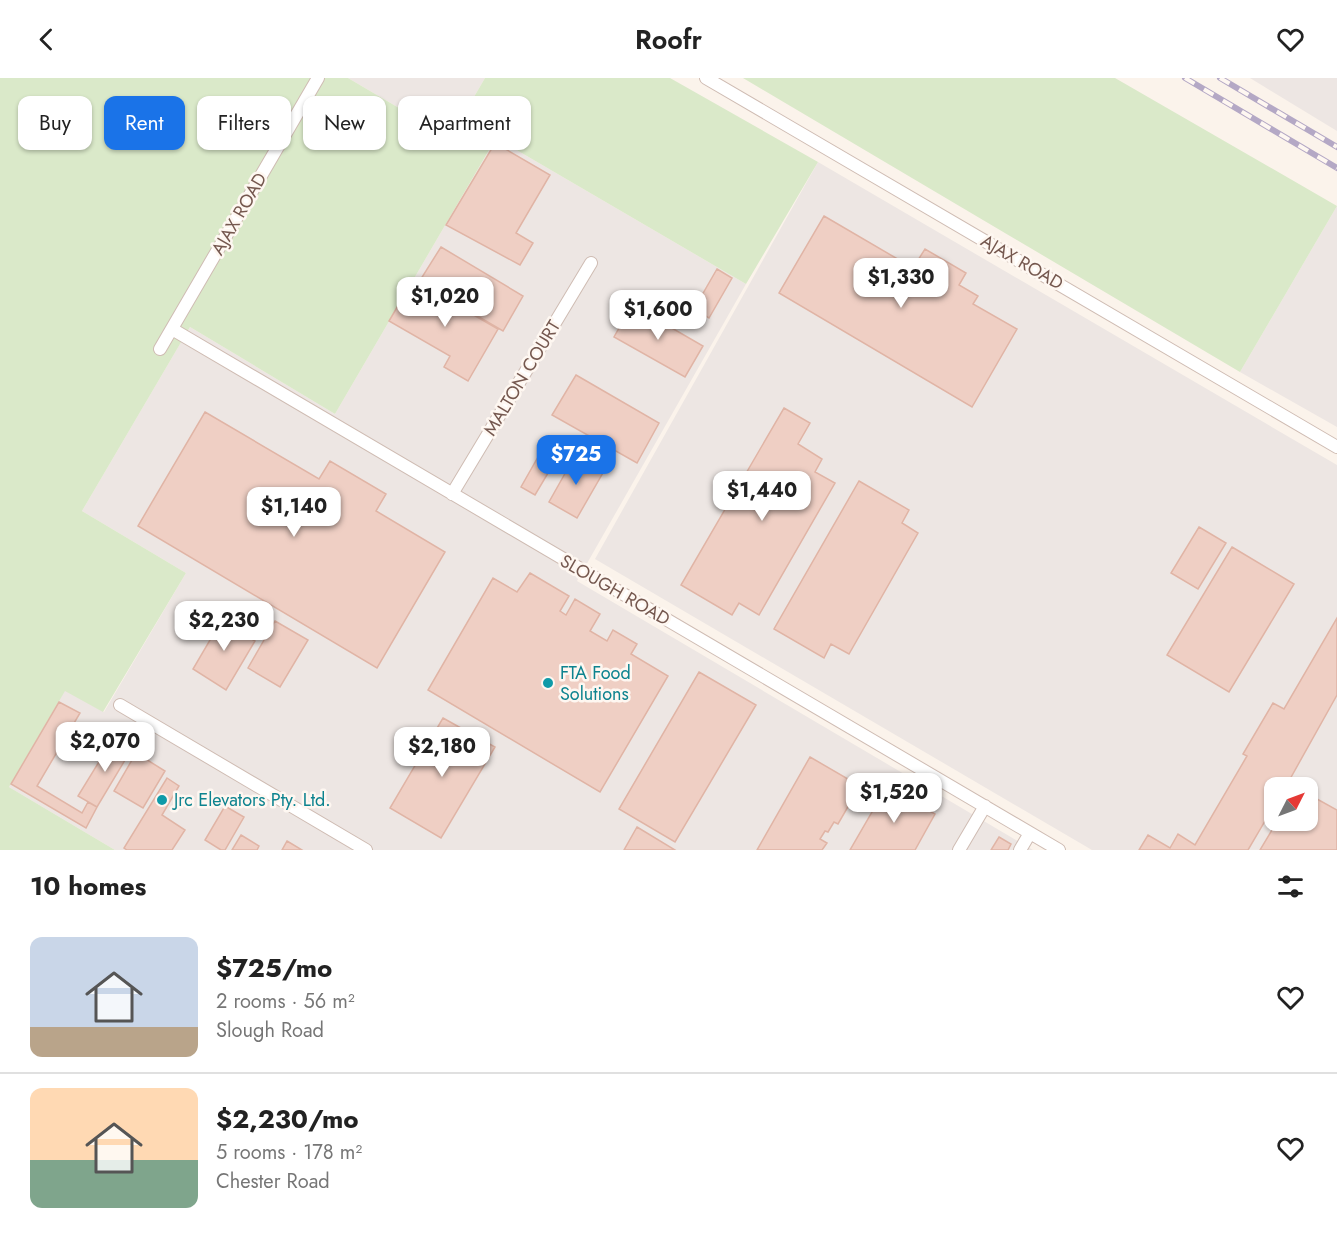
<!DOCTYPE html>
<html lang="en">
<head>
<meta charset="utf-8">
<style>
	:root { --surface:#fff; --page:#f6f6f6; --text:#222; --muted:#767676; --line:#e0e0e0; --accent:#1a73e8 }
	body { margin:0; font-family:Jost,sans-serif; background:var(--page); color:var(--text); height:100vh; display:flex; flex-direction:column; font-size:22px; white-space:nowrap }
	* { box-sizing:border-box; margin:0 }
	p { font-size:20px; color:var(--muted) }
	.icon { flex:none; width:33px; height:33px; fill:none; stroke:currentColor; stroke-width:2; stroke-linecap:round; stroke-linejoin:round }
	.map { position:relative; height:772px; overflow:hidden }
	.drawer { display:flex; flex-direction:column; background:var(--surface); flex:1 }
	.drawer>* { flex:none }
	.banner { position:absolute; left:18px; top:18px; width:600px; height:54px; display:flex; gap:12px }
	.needle { width:39px; rotate:48deg }
	.controls { position:absolute; left:1264px; top:699px; display:grid; gap:12px }
	.controls a { display:grid; place-items:center; width:54px; height:54px; border-radius:12px; background:var(--surface); box-shadow:0 2px 4px #0004; font-size:30px }
	.price { position:absolute; translate:-50% -51px; padding:0 14px; border-radius:12px; background:#fff; color:#222; font-size:20px; line-height:39px; filter:drop-shadow(0 2px 3px #0008) }
	.price::after { content:''; position:absolute; left:50%; top:36px; width:18px; height:14px; margin-left:-9px; background:inherit; clip-path:polygon(0 0,100% 0,50% 100%) }
	.price.on { background:var(--accent); color:#fff }
	ul { padding:0; list-style:none }
	li { display:flex; align-items:center; gap:18px; height:150px; padding:0 30px }
	li+li { border-top:2px solid var(--line) }
	li span { display:grid; place-items:center; flex:none; width:168px; height:120px; border-radius:12px; color:#555 }
	li>.icon { margin-inline-start:auto }
	span .icon { width:72px; height:72px; fill:#fffc; stroke-width:1 }
	li b { font-size:26px }
	h2 { display:flex; justify-content:space-between; align-items:center; height:72px; padding:0 30px; font-size:26px }
	.chip { padding:0 21px; border-radius:12px; background:var(--surface); box-shadow:0 2px 4px #0004; font-size:21px; line-height:54px }
	.chip.on { background:var(--accent); color:#fff }
	header { display:flex; justify-content:space-between; align-items:center; height:78px; padding:0 30px; background:var(--surface); font-size:27px; font-weight:600 }
	.map>svg:first-child { display:block }
	.industrial { fill:#ede6e3; fill-rule:evenodd }
	.green { fill:#dae9c9 }
	.building { fill:#efcfc4; stroke:#e0b4a5; stroke-width:1.5 }
	.lines { fill:none; stroke-linecap:round; stroke-linejoin:round }
	.minor-casing { stroke:#cfbcb3; stroke-width:14 }
	.minor { stroke:#fff; stroke-width:12 }
	.rail-casing { stroke:#b4a8c5; stroke-width:6 }
	.rail { stroke:#fef7f1; stroke-width:4; stroke-dasharray:11; stroke-linecap:butt }
	.culture-dot { fill:#0f9aa8; stroke:#fef7f1; stroke-width:2 }
	.labels { text-anchor:middle; stroke-width:5; stroke-linejoin:round; paint-order:stroke }
	.street-label { font-size:18px; fill:#75584f; stroke:#fef7f1 }
	.culture-label { font-size:18px; fill:#0d838f; stroke:#fef7f1; text-anchor:start }
</style>
</head>
<body>
<header><svg class="icon" aria-label="back" viewBox="0 0 24 24"><path d="M15 5l-7 7 7 7"/></svg>Roofr<svg class="icon" aria-label="heart" viewBox="0 0 24 24"><path d="M12 20l-8-8c-3-5 5-10 8-4 3-6 11-1 8 4z"/></svg></header>
<div class="map">
<svg width="1337" height="772" viewBox="0 0 1337 772">
	<rect width="100%" height="100%" fill="#fbf3eb"/>
	<path class="industrial" d="M348,0H485L450,60Z
		M1250,0H1337V53Z
		M496,60L746,206L577,503L1033,772H115L9,709L65,612L104,634L186,495L82,433L190,249L335,336Z
		M818,84L1337,387V772H1092L595,481ZM1275,710H1308V742H1275Z
		M1337,128V349L1240,294Z"/>
	<path class="green" d="M0,0H348L450,60L485,0H670L818,84L746,206L496,60L335,336L190,249L82,433L186,495L103,634L65,613L9,709L115,772H0Z
		M743,0H1115L1337,128L1240,294Z"/>
	<path class="building" d="M495,65L550,97L516,155L533,165L520,187L446,147Z
		M824,138L913,190L925,171L966,195L959,207L978,218L973,226L1017,251L972,329L779,215Z
		M441,169L523,218L503,253L419,204Z
		M717,191L732,200L709,240L694,231Z
		M413,202L498,251L468,303L444,289L450,278L389,243Z
		M632,227L703,268L685,299L614,259Z
		M576,297L659,345L637,385L552,337Z
		M784,330L810,345L798,366L822,381L815,394L835,405L759,537L739,525L732,537L681,507Z
		M205,334L319,401L330,383L386,416L376,433L445,474L377,590L138,448Z
		M542,372L557,380L535,417L521,409Z
		M576,376L604,393L577,440L549,424Z
		M859,403L909,432L902,445L918,455L849,576L831,566L824,580L774,551Z
		M1199,449L1226,465L1198,511L1171,495Z
		M1232,469L1294,506L1229,614L1167,577Z
		M530,495L569,518L560,533L566,537L575,521L600,536L590,553L607,563L613,552L637,566L631,576L668,598L600,714L428,612L493,500L517,514Z
		M227,533L242,541L235,551L255,563L226,612L193,591Z
		M1337,540V617L1285,710H1275V726L1248,772H1139L1148,757L1170,770L1178,756L1195,767L1247,678L1243,676L1273,625L1284,631Z
		M275,543L308,562L280,609L248,590Z
		M699,594L756,627L675,764L619,731Z
		M59,624L80,635L37,708L82,735L88,724L97,729L86,750L11,706Z
		M443,640L495,669L441,760L390,730Z
		M113,661L131,672L97,729L78,718Z
		M136,675L165,693L143,730L114,713Z
		M810,679L860,708L838,746L834,744L828,754L825,753L820,761L827,765L822,772H757Z
		M167,700L179,708L162,737L185,752L172,772H127L124,770Z
		M887,708L935,736L915,772H850Z
		M1308,716L1337,732V772H1260L1278,742H1308Z
		M225,728L244,739L225,772H221L205,762Z
		M637,749L675,772H624Z
		M241,757L259,768L257,772H232Z
		M999,759L1011,766L1008,772H991Z
		M287,763L302,772H282Z"/>
	<g class="lines">
		<g class="minor-casing">
			<path id="minor" d="M706,0L1337,369
				M172,251L1059,772
				M160,271L318,0
				M452,416L591,185
				M120,627L366,772
				M959,772L985,728
				M1020,772L1030,755"/>
		</g>
		<use href="#minor" class="minor"/>
		<g class="rail-casing">
			<path id="rail" d="M1185,0L1337,90
				M1220,0L1337,69"/>
		</g>
		<use href="#rail" class="rail"/>
	</g>
	<g class="culture-dot">
		<circle cx="548" cy="605" r="6"/>
		<circle cx="162" cy="722" r="6"/>
	</g>
	<g class="labels">
		<g class="street-label">
			<text transform="translate(239 136) rotate(-60)" y="6">AJAX ROAD</text>
			<text transform="translate(1022 184) rotate(30)" y="6">AJAX ROAD</text>
			<text transform="translate(522 300) rotate(-59)" y="6">MALTON COURT</text>
			<text transform="translate(615 512) rotate(30)" y="6">SLOUGH ROAD</text>
		</g>
		<g class="culture-label">
			<text x="560" y="601">FTA Food<tspan x="560" dy="21">Solutions</tspan></text>
			<text x="174" y="728">Jrc Elevators Pty. Ltd.</text>
		</g>
	</g>
</svg>
<div class="controls">
<a><svg class="needle" viewBox="-14 -14 28 28"><path d="M0-13l5 13h-10z" fill="#e53935"/><path d="M0 13l5-13h-10z" fill="#767676"/></svg></a>
</div>
<b class="price" style="left:901px;top:231px">$1,330</b>
<b class="price" style="left:445px;top:250px">$1,020</b>
<b class="price" style="left:658px;top:263px">$1,600</b>
<b class="price on" style="left:576px;top:408px">$725</b>
<b class="price" style="left:762px;top:444px">$1,440</b>
<b class="price" style="left:294px;top:460px">$1,140</b>
<b class="price" style="left:224px;top:574px">$2,230</b>
<b class="price" style="left:105px;top:695px">$2,070</b>
<b class="price" style="left:442px;top:700px">$2,180</b>
<b class="price" style="left:894px;top:746px">$1,520</b>
<div class="banner">
<a class="chip">Buy</a>
<a class="chip on">Rent</a>
<a class="chip">Filters</a>
<a class="chip">New</a>
<a class="chip">Apartment</a>
</div>
</div>
<section class="drawer">
<h2>10 homes<svg class="icon" aria-label="filters" viewBox="0 0 24 24"><path d="M4 7h16M4 17h16"/><circle cx="9" cy="7" r="2"/><circle cx="15" cy="17" r="2"/></svg></h2>
<ul>
<li><span style="background:linear-gradient(#c9d6e8 75%,#b9a48a 0)"><svg class="icon" aria-label="home" viewBox="0 0 24 24"><path d="M3 11l9-7 9 7M6 9v11h12V9"/></svg></span><div><b>$725/mo</b><p>2 rooms · 56 m²</p><p>Slough Road</p></div><svg class="icon" aria-label="heart" viewBox="0 0 24 24"><path d="M12 20l-8-8c-3-5 5-10 8-4 3-6 11-1 8 4z"/></svg></li>
<li><span style="background:linear-gradient(#ffd9b3 60%,#7fa58c 0)"><svg class="icon" aria-label="home" viewBox="0 0 24 24"><path d="M3 11l9-7 9 7M6 9v11h12V9"/></svg></span><div><b>$2,230/mo</b><p>5 rooms · 178 m²</p><p>Chester Road</p></div><svg class="icon" aria-label="heart" viewBox="0 0 24 24"><path d="M12 20l-8-8c-3-5 5-10 8-4 3-6 11-1 8 4z"/></svg></li>
</ul>
</section>
</body>
</html>
